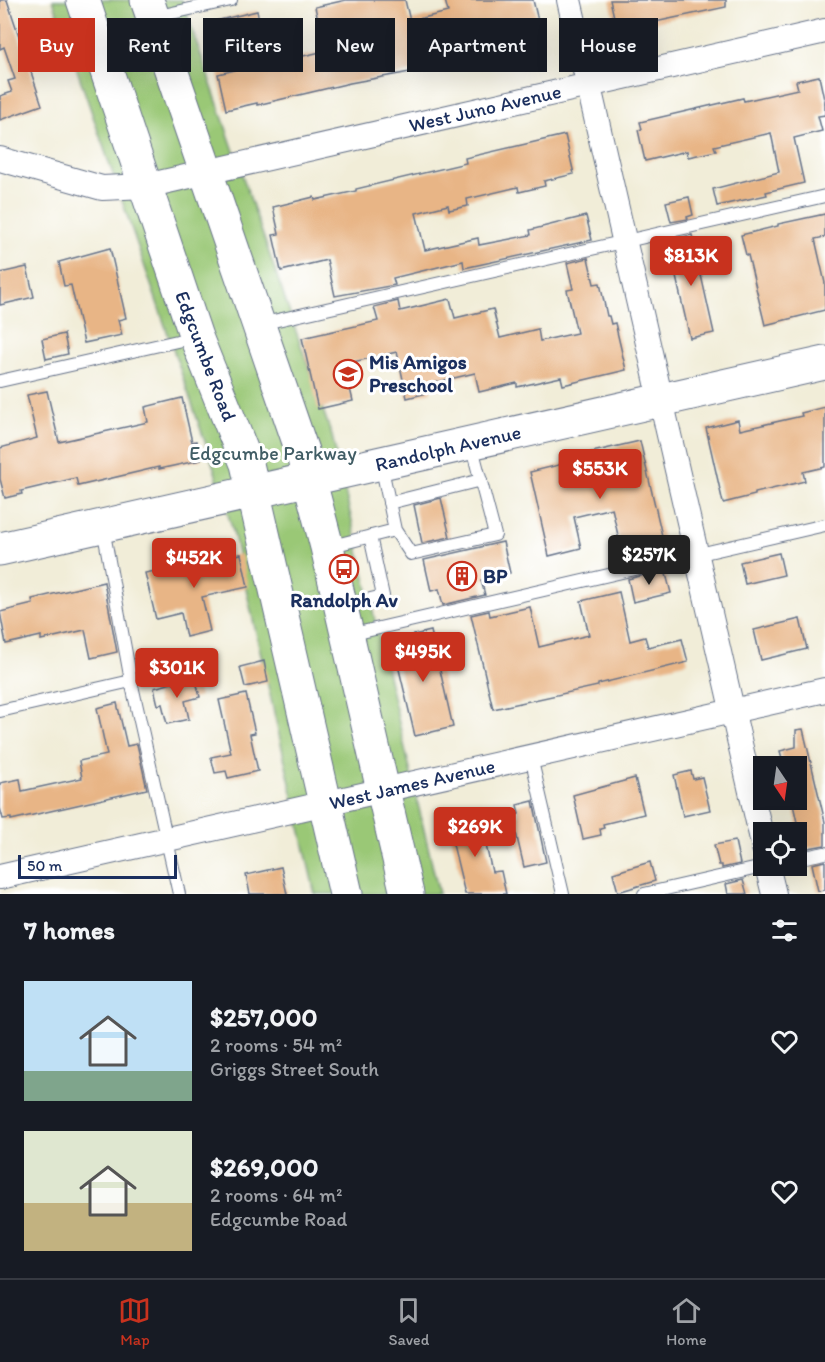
<!DOCTYPE html>
<html lang="en">
<head>
<meta charset="utf-8">
<style>
	:root { --surface:#171b24; --page:#242831; --text:#f1f3f6; --muted:#9ea1a6; --line:#363941; --accent:#c8321e }
	body { margin:0; font-family:Itim,sans-serif; background:var(--page); color:var(--text); height:100vh; display:flex; flex-direction:column; font-size:22px; white-space:nowrap }
	* { box-sizing:border-box; margin:0 }
	p { font-size:20px; color:var(--muted) }
	.icon { flex:none; width:33px; height:33px; fill:none; stroke:currentColor; stroke-width:2; stroke-linecap:round; stroke-linejoin:round }
	.map { position:relative; height:894px; overflow:hidden }
	.panel { display:flex; flex-direction:column; background:var(--surface); flex:1 }
	.panel>* { flex:none }
	.top-card { position:absolute; left:18px; top:18px; width:789px; height:54px; display:flex; gap:12px }
	.needle { width:39px; rotate:167deg }
	.fabs { position:absolute; left:753px; top:756px; display:grid; gap:12px }
	.fabs a { display:grid; place-items:center; width:54px; height:54px; border-radius:0px; background:var(--surface); box-shadow:0 6px 24px #0002; font-size:30px }
	.scale { position:absolute; left:18px; bottom:15px; width:159px; box-sizing:border-box; padding-left:6px; border:3px solid #1b2f5e; border-top:0; font-size:16px; line-height:21px; white-space:nowrap; color:#1b2f5e; -webkit-text-stroke:4px #fff; paint-order:stroke }
	.price { position:absolute; translate:-50% -51px; padding:0 14px; border-radius:6px; background:var(--accent); color:#fff; font-size:20px; line-height:39px; filter:drop-shadow(0 2px 3px #0008) }
	.price::after { content:''; position:absolute; left:50%; top:36px; width:18px; height:14px; margin-left:-9px; background:inherit; clip-path:polygon(0 0,100% 0,50% 100%) }
	.price.on { background:#222; color:#fff }
	ul { padding:0; list-style:none }
	li { display:flex; align-items:center; gap:18px; height:150px; padding:0 24px }
	li span { display:grid; place-items:center; flex:none; width:168px; height:120px; border-radius:0px; color:#555 }
	li>.icon { margin-inline-start:auto }
	span .icon { width:72px; height:72px; fill:#fffc; stroke-width:1 }
	li b { font-size:26px }
	h2 { display:flex; justify-content:space-between; align-items:center; height:72px; padding:0 24px; font-size:26px }
	.pill { padding:0 21px; border-radius:0px; background:var(--surface); box-shadow:0 6px 24px #0002; font-size:21px; line-height:54px }
	.pill.on { background:var(--accent); color:#fff }
	.dock { display:flex; justify-content:space-around; align-items:center; height:84px; border-top:2px solid var(--line); background:var(--surface); font-size:16px; color:var(--muted) }
	.dock a { display:grid; justify-items:center; gap:3px }
	.dock .on { color:var(--accent) }
	.map>svg:first-child { display:block }
	.green { fill:#9ac876; stroke:#5a7c6a; stroke-width:1.5 }
	.building { fill:#e8b586 }
	.lines { fill:none; stroke-linecap:round; stroke-linejoin:round }
	.lane-casing { stroke:#667289; stroke-width:14 }
	.street-casing { stroke:#667289; stroke-width:26 }
	.secondary-casing { stroke:#667289; stroke-width:35 }
	.lane { stroke:#fff; stroke-width:12 }
	.street { stroke:#fff; stroke-width:24 }
	.secondary { stroke:#fff; stroke-width:33 }
	.labels { text-anchor:middle; stroke-width:6; stroke-linejoin:round; paint-order:stroke }
	.street-label { font-size:20px; fill:#1b2f5e; stroke:#fff }
	.poi-label { font-size:20px; font-weight:bold; fill:#1b2f5e; stroke:#fff; text-anchor:start }
	.park-label { font-size:20px; fill:#415d65; stroke:#fff }
</style>
</head>
<body>
<div class="map">
<svg width="825" height="894" viewBox="0 0 825 894">
	<rect width="100%" height="100%" fill="#fff"/>
	<filter id="ink" filterUnits="userSpaceOnUse"><feTurbulence type="fractalNoise" baseFrequency=".0167" numOctaves="2"/><feDisplacementMap in="SourceGraphic" scale="12" xChannelSelector="R" yChannelSelector="G"/><feConvolveMatrix kernelMatrix="1 2 1 2 8 2 1 2 1" color-interpolation-filters="sRGB"/></filter>
	<filter id="wash" filterUnits="userSpaceOnUse"><feTurbulence type="fractalNoise" baseFrequency=".008" numOctaves="4" result="noise"/><feDisplacementMap in="SourceGraphic" scale="24" xChannelSelector="R" yChannelSelector="G"/><feGaussianBlur stdDeviation="1.35" result="paint"/><feColorMatrix in="noise" values="0 0 0 0 0 0 0 0 0 0 0 0 0 0 0 0 0 1.4 0 .05"/><feComposite in="paint" operator="in"/></filter>
	<g filter="url(#wash)">
		<rect width="100%" height="100%" fill="#f1edd8"/>
		<path class="green" d="M53,0H182L332,436L439,894H315L233,531L213,465Z"/>
		<g id="blocks">
			<path class="building" d="M0,0H7L42,105L0,120V96L12,92L8,81L15,79L4,47L0,49Z
				M346,0H405L410,21L448,12L445,0H533L543,41L521,46L520,41L475,51L476,56L437,67L350,83L257,105V103L226,110L218,74L248,67L240,34L219,38L215,21L257,11L268,58L272,57L273,63L325,51L315,7Z
				M610,0H726V7L617,30Z
				M819,76L825,104V115L818,116L822,131L794,138L804,183L766,192L767,195L717,206L713,189L779,172L771,133L714,146L716,151L688,157L687,151L645,161L638,130L642,129L640,122L743,98L744,101L798,89L796,81Z
				M565,135L574,174L544,181L545,186L519,192L518,187L467,199L468,206L449,210L448,205L416,213L425,250L478,238L479,245L531,235L530,230L586,216L592,240L464,268L463,261L393,278L395,285L335,296L327,260L281,271L273,235L279,234L273,207L314,197L315,200L356,191V189L466,163L465,158Z
				M689,197L693,215L687,217L688,219L671,222L666,202Z
				M825,214V237L815,239L825,283V310L765,325L748,255H746L741,235L778,226V224Z
				M692,235L714,333L690,338L669,246L676,244L675,239Z
				M110,248L126,318L118,320L122,335L84,343L71,285L64,286L59,262Z
				M588,258L594,284L600,283L607,316H609L611,324L615,323L626,370L563,385L561,377L517,387V383L479,392L475,373L429,384L431,392L407,398L397,352L344,364L353,401L318,409L302,338L378,321L374,307L398,301L400,311L450,299L455,318L493,309L500,338L538,329L540,341L577,333L567,290L573,289L567,263Z
				M27,267L34,297L0,305V273Z
				M64,334L68,354L46,359L42,339Z
				M47,391L59,442L148,422L145,407L182,398L192,442L196,441L201,460L159,469V467L78,486L76,478L21,491L22,494L5,498L0,479V448L37,438L27,395Z
				M825,407V467L803,472L805,481L755,493V495L723,503L706,428L738,420L740,430L802,416L801,413Z
				M640,441L666,553L624,563L612,508L574,517L581,548L549,556L530,472L567,463L566,458Z
				M441,498L450,537L422,543L414,505Z
				M503,542L510,573L481,580L485,595L443,605L439,589L431,591L424,560Z
				M779,553L784,575L745,584L740,562Z
				M241,554L248,587L202,597L210,631L186,637L181,613L156,619L145,573Z
				M665,570L671,593L633,602L628,579Z
				M104,582L117,652L91,658L85,630L41,640V636L6,644L0,612L33,604L32,599Z
				M619,592L630,641L645,637L648,647L682,639L688,662L598,684V686L493,709L471,615L489,611L490,616L530,607L539,647L589,635L581,601Z
				M800,619L807,649L761,660L754,630Z
				M431,631L453,727L415,736L392,640Z
				M264,661L268,682L245,687L240,667Z
				M195,677L200,697L185,701L189,719L167,724L162,704L158,705L154,688Z
				M246,694L255,733L250,734L258,771L228,778L226,771L215,773L211,757L231,753L219,700Z
				M117,703L127,746L137,744L147,789L11,820V818L3,819L0,808V783L20,779L22,791L82,778L79,761L107,755L97,708Z
				M803,729L825,822V845L803,849L792,800H796V766H784L780,751L796,747V730Z
				M691,771L693,779L702,777L710,810L683,816L674,775Z
				M635,778L644,814L603,824L604,828L600,829L601,835L583,839L573,795Z
				M533,801L546,862L524,867L512,816L519,814L517,805Z
				M479,814L492,872L501,871L506,894H465L451,836L456,835L452,820Z
				M735,841L740,864L722,868V865H719L714,845Z
				M825,861V890L818,891L812,864Z
				M650,862L655,881L618,892L613,873Z
				M281,867L287,894H250L246,875Z
				M743,880L747,894H728L726,884Z"/>
		</g>
	</g>
	<g filter="url(#ink)">
		<use href="#blocks" fill-opacity="0" stroke="#667289" stroke-width="1.5"/>
		<g class="lines">
			<g class="lane-casing">
				<path id="lane" d="M154,17L231,0
					M260,324L825,196
					M0,381L195,337
					M389,503L481,480
					M103,528L131,681L179,894
					M395,530L411,554L495,535L471,444
					M328,547L395,530L381,464
					M341,606L383,596L370,536
					M349,635L825,525
					M0,711L131,681
					M531,757L563,894
					M796,859L825,853
					M644,894L767,866"/>
			</g>
			<g class="street-casing">
				<path id="street" d="M569,0L764,848
					M0,159L102,188L146,186L825,31
					M767,866L774,894
					M0,877L825,690"/>
			</g>
			<g class="secondary-casing">
				<path id="secondary" d="M83,0L196,337L247,464L346,894
					M147,0L302,451L327,547L407,894
					M0,549L825,363"/>
			</g>
			<use href="#lane" class="lane"/>
			<use href="#street" class="street"/>
			<use href="#secondary" class="secondary"/>
		</g>
	</g>
	<defs>
		<g id="school-ring" transform="scale(1.5)"><circle r="9.5" fill="#fff" stroke="#c8321e" stroke-width="1.5"/><path d="M0-5L7-2L0 1L-7-2ZM-4 1L0 2.5L4 1V4Q0 6-4 4Z" fill="#c8321e"/></g>
		<g id="bus-ring" transform="scale(1.5)"><circle r="9.5" fill="#fff" stroke="#c8321e" stroke-width="1.5"/><path d="M-5-6H5V4H4V6H2V4H-2V6H-4V4H-5ZM-3.5-4V0h7V-4ZM-3.5 1.2v1.5H-2V1.2ZM2 1.2v1.5H3.5V1.2Z" fill="#c8321e"/></g>
		<g id="building-ring" transform="scale(1.5)"><circle r="9.5" fill="#fff" stroke="#c8321e" stroke-width="1.5"/><path d="M-4-6H4V6H1V3H-1V6H-4ZM-2.5-4.3h1.7v1.8h-1.7ZM.8-4.3h1.7v1.8H.8ZM-2.5-1h1.7V.8h-1.7ZM.8-1h1.7V.8H.8Z" fill="#c8321e"/></g>
	</defs>
	<g fill-rule="evenodd">
		<use href="#school-ring" x="348" y="374"/>
		<use href="#bus-ring" x="344" y="569"/>
		<use href="#building-ring" x="462" y="576"/>
	</g>
	<g class="labels">
		<g class="street-label">
			<text transform="translate(485 108) rotate(-13)" y="7">West Juno Avenue</text>
			<text transform="translate(206 356) rotate(69)" y="7">Edgcumbe Road</text>
			<text transform="translate(448 448) rotate(-13)" y="7">Randolph Avenue</text>
			<text transform="translate(412 784) rotate(-13)" y="7">West James Avenue</text>
		</g>
		<g class="poi-label">
			<text x="369" y="369">Mis Amigos<tspan x="369" dy="23">Preschool</tspan></text>
			<text x="483" y="583">BP</text>
			<text x="344" y="607" text-anchor="middle">Randolph Av</text>
		</g>
		<g class="park-label">
			<text x="273" y="460">Edgcumbe Parkway</text>
		</g>
	</g>
</svg>
<div class="fabs">
<a><svg class="needle" viewBox="-14 -14 28 28"><path d="M0-13l5 13h-10z" fill="#e53935"/><path d="M0 13l5-13h-10z" fill="#9ea1a6"/></svg></a>
<a><svg class="icon" aria-label="locate" viewBox="0 0 24 24"><circle cx="12" cy="12" r="6"/><path d="M12 2v4M12 18v4M2 12h4M18 12h4"/></svg></a>
</div>
<div class="scale">50 m</div>
<b class="price" style="left:691px;top:287px">$813K</b>
<b class="price" style="left:600px;top:500px">$553K</b>
<b class="price on" style="left:649px;top:586px">$257K</b>
<b class="price" style="left:194px;top:589px">$452K</b>
<b class="price" style="left:423px;top:683px">$495K</b>
<b class="price" style="left:177px;top:699px">$301K</b>
<b class="price" style="left:475px;top:858px">$269K</b>
<div class="top-card">
<a class="pill on">Buy</a>
<a class="pill">Rent</a>
<a class="pill">Filters</a>
<a class="pill">New</a>
<a class="pill">Apartment</a>
<a class="pill">House</a>
</div>
</div>
<section class="panel">
<h2>7 homes<svg class="icon" aria-label="filters" viewBox="0 0 24 24"><path d="M4 7h16M4 17h16"/><circle cx="9" cy="7" r="2"/><circle cx="15" cy="17" r="2"/></svg></h2>
<ul>
<li><span style="background:linear-gradient(#bfe0f5 75%,#7fa58c 0)"><svg class="icon" aria-label="home" viewBox="0 0 24 24"><path d="M3 11l9-7 9 7M6 9v11h12V9"/></svg></span><div><b>$257,000</b><p>2 rooms · 54 m²</p><p>Griggs Street South</p></div><svg class="icon" aria-label="heart" viewBox="0 0 24 24"><path d="M12 20l-8-8c-3-5 5-10 8-4 3-6 11-1 8 4z"/></svg></li>
<li><span style="background:linear-gradient(#dfe7d0 60%,#c2b280 0)"><svg class="icon" aria-label="home" viewBox="0 0 24 24"><path d="M3 11l9-7 9 7M6 9v11h12V9"/></svg></span><div><b>$269,000</b><p>2 rooms · 64 m²</p><p>Edgcumbe Road</p></div><svg class="icon" aria-label="heart" viewBox="0 0 24 24"><path d="M12 20l-8-8c-3-5 5-10 8-4 3-6 11-1 8 4z"/></svg></li>
</ul>
</section>
<nav class="dock">
<a class="on"><svg class="icon" aria-label="map" viewBox="0 0 24 24"><path d="M3 6l6-2 6 2 6-2v14l-6 2-6-2-6 2zM9 4v14M15 6v14"/></svg>Map</a>
<a><svg class="icon" aria-label="saved" viewBox="0 0 24 24"><path d="M7 4h10v16l-5-4-5 4z"/></svg>Saved</a>
<a><svg class="icon" aria-label="home" viewBox="0 0 24 24"><path d="M3 11l9-7 9 7M6 9v11h12V9"/></svg>Home</a>
</nav>
</body>
</html>
